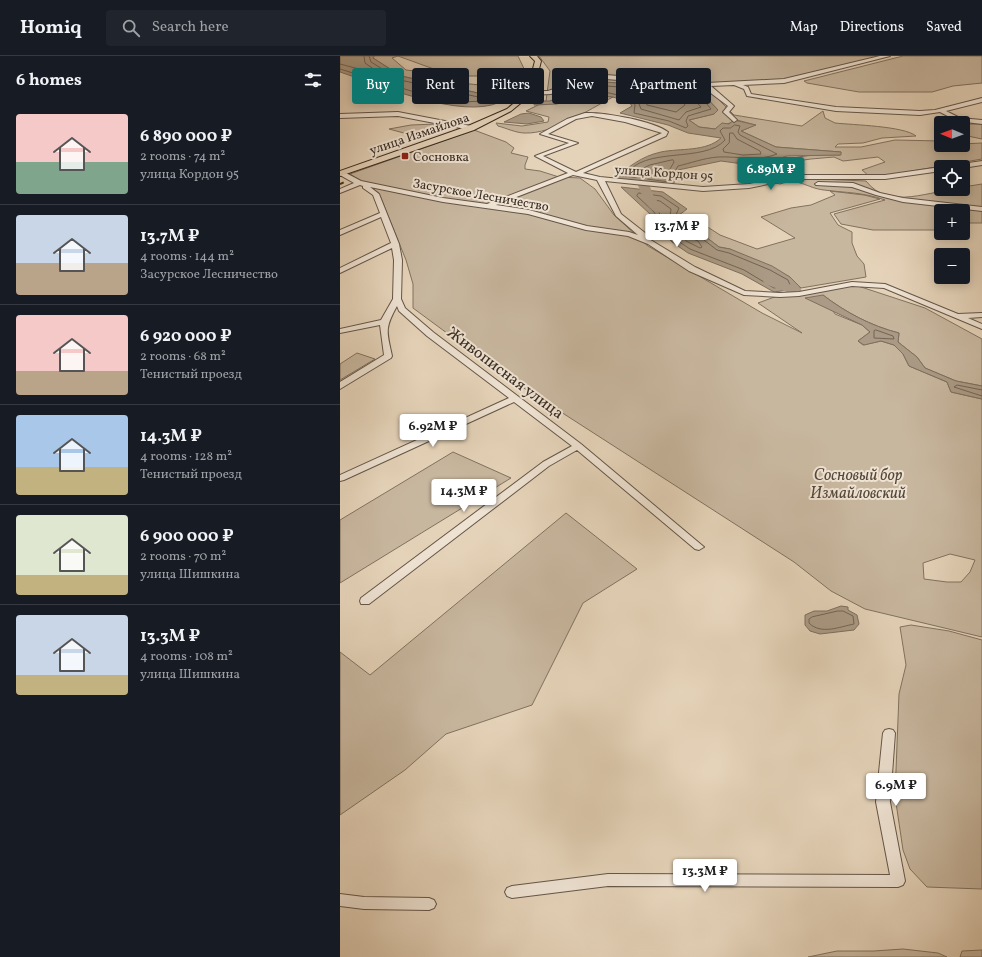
<!DOCTYPE html>
<html lang="en">
<head>
<meta charset="utf-8">
<style>
	:root { --surface:#171b24; --page:#20242c; --text:#f1f3f6; --muted:#9ea1a6; --line:#363941; --accent:#0f766e }
	body { margin:0; font-family:Vollkorn,serif; background:var(--page); color:var(--text); height:100vh; display:flex; flex-direction:column; font-size:15px; white-space:nowrap }
	* { box-sizing:border-box; margin:0 }
	p { font-size:13px; color:var(--muted) }
	.icon { flex:none; width:22px; height:22px; fill:none; stroke:currentColor; stroke-width:2; stroke-linecap:round; stroke-linejoin:round }
	.map { position:relative; flex:1; overflow:hidden }
	.panel { display:flex; flex-direction:column; background:var(--surface); width:340px }
	.panel>* { flex:none }
	.banner { position:absolute; left:12px; top:12px; width:380px; height:36px; display:flex; gap:8px }
	.needle { width:26px; rotate:271deg }
	.fabs { position:absolute; left:594px; top:60px; display:grid; gap:8px }
	.fabs a { display:grid; place-items:center; width:36px; height:36px; border-radius:4px; background:var(--surface); box-shadow:0 2px 10px #0003; font-size:20px }
	.price { position:absolute; translate:-50% -34px; padding:0 9px; border-radius:4px; background:#fff; color:#222; font-size:13px; line-height:26px; filter:drop-shadow(0 1px 2px #0008) }
	.price::after { content:''; position:absolute; left:50%; top:24px; width:12px; height:9px; margin-left:-6px; background:inherit; clip-path:polygon(0 0,100% 0,50% 100%) }
	.price.current { background:var(--accent); color:#fff }
	ul { padding:0; list-style:none }
	li { display:flex; align-items:center; gap:12px; height:100px; padding:0 16px }
	li+li { border-top:1px solid var(--line) }
	li span { display:grid; place-items:center; flex:none; width:112px; height:80px; border-radius:4px; color:#555 }
	li>.icon { margin-inline-start:auto }
	span .icon { width:48px; height:48px; fill:#fffc; stroke-width:1 }
	li b { font-size:17px }
	h2 { display:flex; justify-content:space-between; align-items:center; height:48px; padding:0 16px; font-size:17px }
	.chip { padding:0 14px; border-radius:4px; background:var(--surface); box-shadow:0 2px 10px #0003; font-size:14px; line-height:36px }
	.chip.current { background:var(--accent); color:#fff }
	header { display:flex; align-items:center; gap:24px; box-sizing:border-box; height:56px; padding:0 20px; background:var(--surface); border-bottom:1px solid var(--line) }
	header strong { font-size:19px }
	nav { display:flex; gap:22px; margin-inline-start:auto; font-size:14px }
	.search { width:280px; height:36px; background:var(--page); display:flex; align-items:center; gap:10px; box-sizing:border-box; padding:0 14px; border-radius:4px; color:var(--muted); font-size:15px }
	main { display:flex; flex:1; min-height:0 }
	.map>svg:first-child { display:block }
	.green { fill:#c8b79f; stroke:#817260; fill-rule:evenodd }
	.water { fill:#ab9b86; stroke:#7e6f5e }
	.lines { fill:none; stroke-linecap:round; stroke-linejoin:round }
	.shore { stroke:#726454; stroke-width:1 }
	.river { fill:#ab9b86; fill-rule:evenodd }
	.minor-casing { stroke:#655648; stroke-width:2 }
	.major-casing { stroke:#3a2d22; stroke-width:2 }
	.minor { fill:#eee2d2; fill-rule:evenodd }
	.major { fill:#e5d3b9; fill-rule:evenodd }
	.rail { stroke:#3a2d22; stroke-width:2; stroke-dasharray:4 4; stroke-linecap:butt }
	.poi-dot { fill:#8f2418; stroke:#eee2d2; stroke-width:1.5 }
	.labels { text-anchor:middle; stroke-width:4; stroke-linejoin:round; paint-order:stroke }
	.far-street-label { font-size:13px; fill:#3a2d22; stroke:#eee2d2 }
	.far-poi-label { font-size:13px; fill:#3a2d22; stroke:#eee2d2; text-anchor:start }
	.street-label { font-size:16px; fill:#3a2d22; stroke:#eee2d2 }
	.park-label { font-size:16px; font-style:italic; fill:#56493b; stroke:#eee2d2 }
</style>
</head>
<body>
<header>
<strong>Homiq</strong>
<div class="search"><svg class="icon" aria-label="search" viewBox="0 0 24 24"><circle cx="10" cy="10" r="6"/><path d="M15 15l6 6"/></svg>Search here</div>
<nav><a>Map</a><a>Directions</a><a>Saved</a></nav>
</header>
<main>
<section class="panel">
<h2>6 homes<svg class="icon" aria-label="filters" viewBox="0 0 24 24"><path d="M4 7h16M4 17h16"/><circle cx="9" cy="7" r="2"/><circle cx="15" cy="17" r="2"/></svg></h2>
<ul>
<li><span style="background:linear-gradient(#f6c9c9 60%,#7fa58c 0)"><svg class="icon" aria-label="home" viewBox="0 0 24 24"><path d="M3 11l9-7 9 7M6 9v11h12V9"/></svg></span><div><b>6 890 000 ₽</b><p>2 rooms · 74 m²</p><p>улица Кордон 95</p></div></li>
<li><span style="background:linear-gradient(#c9d6e8 60%,#b9a48a 0)"><svg class="icon" aria-label="home" viewBox="0 0 24 24"><path d="M3 11l9-7 9 7M6 9v11h12V9"/></svg></span><div><b>13.7M ₽</b><p>4 rooms · 144 m²</p><p>Засурское Лесничество</p></div></li>
<li><span style="background:linear-gradient(#f6c9c9 70%,#b9a48a 0)"><svg class="icon" aria-label="home" viewBox="0 0 24 24"><path d="M3 11l9-7 9 7M6 9v11h12V9"/></svg></span><div><b>6 920 000 ₽</b><p>2 rooms · 68 m²</p><p>Тенистый проезд</p></div></li>
<li><span style="background:linear-gradient(#a9c7e8 65%,#c2b280 0)"><svg class="icon" aria-label="home" viewBox="0 0 24 24"><path d="M3 11l9-7 9 7M6 9v11h12V9"/></svg></span><div><b>14.3M ₽</b><p>4 rooms · 128 m²</p><p>Тенистый проезд</p></div></li>
<li><span style="background:linear-gradient(#dfe7d0 75%,#c2b280 0)"><svg class="icon" aria-label="home" viewBox="0 0 24 24"><path d="M3 11l9-7 9 7M6 9v11h12V9"/></svg></span><div><b>6 900 000 ₽</b><p>2 rooms · 70 m²</p><p>улица Шишкина</p></div></li>
<li><span style="background:linear-gradient(#c9d6e8 75%,#c2b280 0)"><svg class="icon" aria-label="home" viewBox="0 0 24 24"><path d="M3 11l9-7 9 7M6 9v11h12V9"/></svg></span><div><b>13.3M ₽</b><p>4 rooms · 108 m²</p><p>улица Шишкина</p></div></li>
</ul>
</section>
<div class="map">
<svg width="642" height="901" viewBox="0 0 642 901">
	<rect width="100%" height="100%" fill="#e5d3b9"/>
	<filter id="stains"><feTurbulence type="fractalNoise" baseFrequency=".005" numOctaves="4"/><feColorMatrix values="0 0 0 0 .2 0 0 0 0 .09 0 0 0 0 .02 0 0 0 .5 -.17"/></filter>
	<radialGradient id="worn" r=".72"><stop offset=".6" stop-color="#630" stop-opacity="0"/><stop offset="1" stop-color="#630" stop-opacity=".3"/></radialGradient>
	<path class="green" d="M34,0H178L187,19L177,31L156,41L61,20L33,2ZM58,0L113,20H141L147,24L141,29L119,27L83,16L66,14L52,2Z
		M199,0H542L444,24L367,28L332,26L329,30C284,28 244,21 206,48L231,43L242,38L273,41C248,54 213,78 185,77C176,77 166,72 158,70L156,67L182,70L208,66L209,61L186,55L206,45L210,15Z
		M563,0H642V27L613,30L592,36H519L467,27L464,25Z
		M333,27L366,31L394,59L462,70L483,55L485,62L495,67C513,69 564,70 576,80L542,82L523,87L498,88L495,91H521L555,84L601,85V89L642,87V103L549,119L529,120L522,114L545,106L538,101L503,105L494,101L471,103L435,108C457,99 477,98 500,99L501,96L436,91L401,75L415,69L397,64L375,73L359,71L349,64L374,58L378,54C362,37 357,33 332,30Z
		M96,68L101,75L75,80L49,73L71,69Z
		M623,68H642V83L623,79Z
		M134,74L166,86L174,92L171,97L188,101L185,109V113L200,115L219,121L240,122L255,133L274,159L308,190L422,257L462,277L418,247L440,239L512,228L585,252L642,283V330L616,325L585,312L577,301L558,286L559,277C531,270 505,256 483,239L495,258L522,269L530,276L518,285L523,289L541,285L554,289L563,298L569,310L607,326L611,336L642,343V581L525,553L491,535L454,506L165,320L73,252V228L66,204L39,137L10,118ZM610,498L635,504L630,516L621,526H607L584,523L583,507Z
		M434,110L433,116L445,118L437,122L443,123L455,122L526,125C550,156 590,133 623,133V131L642,128V167H623V155H601V166L597,167V174H533L501,168L494,158L545,144C522,136 507,137 484,134C466,132 459,121 440,128C435,126 432,128 427,127C418,125 411,117 405,111Z
		M490,135L524,139L540,143L490,157L498,169L512,176V187L517,200L524,208L526,221L461,232L450,221L390,193L379,191L362,178L344,170L338,160L349,159L380,179L417,193L455,182L421,161L451,152L471,149L495,139Z
		M17,297L35,303L0,324V308Z
		M113,396L171,422L0,527V464Z
		M226,457L297,513L243,547L192,649L106,678L65,714L0,759V596L30,619Z
		M571,569L609,575L642,584V833L587,831L570,813L563,794L555,740L559,638L566,609L560,571Z
		M563,893L598,897L607,901H468L497,895H534Z
		M642,894V901H620L622,895Z"/>
	<path class="water" d="M0,0H34L33,2L61,20L156,41L160,46C122,64 39,29 0,16Z
		M265,26L348,32L363,38L378,54L374,58L349,64L359,71L375,73L382,67L389,68L394,64L416,69L401,75L436,91L501,96V99L447,100L424,107L403,108L381,105L338,114L333,130L273,124C288,111 302,100 321,96C340,92 366,96 381,82L348,77L328,69L280,57L292,50L289,46L273,41L242,38L217,48L194,49L195,45H210L234,36L245,30Z
		M189,57L201,61L204,65L187,68L164,66L181,58Z
		M281,131L323,136L347,153L338,160L344,170L362,178L379,191L390,193L432,210L450,221L461,232L434,236L402,218L348,197L332,186L320,173L311,159Z
		M483,239C505,256 531,270 559,277L558,286L577,301L585,312L616,325L642,330V343L611,336L607,326L569,310L563,298L554,289L541,285L524,289L518,285L530,276L522,269L465,242Z
		M501,550L508,551V554L517,559L519,568L514,574L480,578L470,575L465,569V559L474,555H487Z"/>
	<g class="lines">
		<path class="shore" d="M0,8L34,17L35,14L25,7L24,0
			M0,13L97,43L122,46L144,45L143,42L60,24L31,6L29,0
			M266,30L347,36L361,41L371,53L348,60L346,65L348,70L346,72L329,65L294,57L295,49L291,42L256,34Z
			M298,37C318,38 347,34 361,51L346,56L339,64L301,53L296,40Z
			M308,44L343,46L345,49L336,56L307,49L306,46Z
			M395,69L400,70L398,76L400,79L437,98C417,106 399,100 378,101C364,102 351,107 338,110L329,126L285,120C303,89 364,108 385,84L380,75L383,72H390Z
			M390,77H393L397,83L420,95L421,98L403,99L384,96L383,93L389,87Z
			M333,104L334,106L326,120L299,117V114L310,109Z
			M299,137L321,140L339,152L335,161L342,173L360,181L377,194L389,197L430,214L448,224L450,229L434,232L404,214L350,193L335,183L323,171L314,156L297,140Z
			M314,144L320,145L331,153L330,161L332,171L327,168L312,147Z
			M348,181L358,185L362,191L360,192L346,185L345,182Z
			M536,274L553,280L554,283L534,282V275Z
			M642,334L617,329L614,331L642,340
			M498,555H503L513,560L514,568C499,571 481,579 469,567V563L472,561Z"/>
		<path class="river" d="M314,112L320,115L307,123L314,141L324,153L318,157C305,153 300,133 295,122Z
			M430,221L460,232L462,235L460,238L455,239L425,228L423,225L425,222Z"/>
		<g class="minor-casing">
			<path id="minor" d="M540,0H550L444,27L403,29L408,31L411,38L496,51L580,55L595,54L642,42V46L606,55L620,62L642,64V68L617,65L600,56L580,59L496,55L407,40L404,33L394,29L371,30L394,50L389,56L397,64L394,66L383,56L388,50L372,38L365,31L266,23H236L221,34L211,38L190,39L187,37L190,35H208L217,32L233,21L244,19H266L367,27L444,23Z
				M58,56L131,70L134,72L131,74L58,60L0,62V58Z
				M245,57C263,56 314,65 328,76L326,80L243,117L260,121L363,131L409,128L453,119H545L601,111V115L545,123H453L409,132L363,135L265,125L281,158L309,180V183L355,211L405,235L440,237L459,236L512,226L545,228L618,258L642,257V261L628,262L642,268V273L544,232L512,230L459,240L440,241L404,239L349,215L308,188L288,180L246,174L188,158L103,146L30,131L39,138L59,188L62,204L61,243L65,252L93,276L241,388L364,491L359,494L355,493L237,394L209,410L29,548H21L20,545L21,542L203,406L232,390L174,346L4,424L0,425V419L169,342L87,280L59,255L57,250C44,273 47,276 52,300L51,302L0,333V326L44,299L40,269L0,277V273L41,264L53,243L54,204L52,192L0,217V212L51,187L41,161L0,179V174L40,157L33,139L23,132V130L20,129L0,137V133L14,127L0,119V116H4L21,125L103,142L147,148L228,117L195,100L229,87L200,78L227,63ZM252,60L285,66L322,77L236,116L203,100L238,87L208,78L236,63ZM233,119L257,124L276,160L298,179L289,176L247,170L189,154L156,149Z
				M642,105V109L623,112L612,111L615,109Z
				M478,126L513,127L540,137L563,142L642,151V155L563,146L536,139L512,131L476,129L475,128Z
				M549,673L553,674L555,677L550,746L565,825L563,829L558,831L268,830L172,842L167,840L165,836L167,832L172,830L268,818L550,819L536,746L543,677L545,674Z
				M0,838L24,841L89,842L94,844L96,848L94,852L89,854L24,853L0,850Z"/>
		</g>
		<g class="major-casing">
			<path id="major" d="M190,0H197L201,5L193,37L171,55L134,74L0,120V115L128,70L167,53L187,36L195,5Z"/>
		</g>
		<use href="#minor" class="minor"/>
		<use href="#major" class="major"/>
		<path class="rail" d="M0,128L7,125"/>
	</g>
	<rect class="poi-dot" x="61" y="96" width="8" height="8" rx="2"/>
	<g class="labels">
		<g class="far-street-label">
			<text transform="translate(79 77) rotate(-19)" y="5">улица Измайлова</text>
			<text transform="translate(324 116) rotate(4)" y="5">улица Кордон 95</text>
			<text transform="translate(141 138) rotate(10)" y="5">Засурское Лесничество</text>
		</g>
		<g class="far-poi-label">
			<text x="73" y="105">Сосновка</text>
		</g>
		<g class="street-label">
			<text transform="translate(166 316) rotate(37)" y="6">Живописная улица</text>
		</g>
		<g class="park-label">
			<text x="518" y="424">Сосновый бор<tspan x="518" dy="18">Измайловский</tspan></text>
		</g>
	</g>
	<rect width="100%" height="100%" filter="url(#stains)"/>
	<rect width="100%" height="100%" fill="url(#worn)"/>
</svg>
<div class="fabs">
<a><svg class="needle" viewBox="-14 -14 28 28"><path d="M0-13l5 13h-10z" fill="#e53935"/><path d="M0 13l5-13h-10z" fill="#9ea1a6"/></svg></a>
<a><svg class="icon" aria-label="locate" viewBox="0 0 24 24"><circle cx="12" cy="12" r="6"/><path d="M12 2v4M12 18v4M2 12h4M18 12h4"/></svg></a>
<a>+</a>
<a>−</a>
</div>
<b class="price current" style="left:431px;top:135px">6.89M ₽</b>
<b class="price" style="left:337px;top:192px">13.7M ₽</b>
<b class="price" style="left:93px;top:392px">6.92M ₽</b>
<b class="price" style="left:124px;top:457px">14.3M ₽</b>
<b class="price" style="left:556px;top:751px">6.9M ₽</b>
<b class="price" style="left:365px;top:837px">13.3M ₽</b>
<div class="banner">
<a class="chip current">Buy</a>
<a class="chip">Rent</a>
<a class="chip">Filters</a>
<a class="chip">New</a>
<a class="chip">Apartment</a>
</div>
</div>
</main>
</body>
</html>
